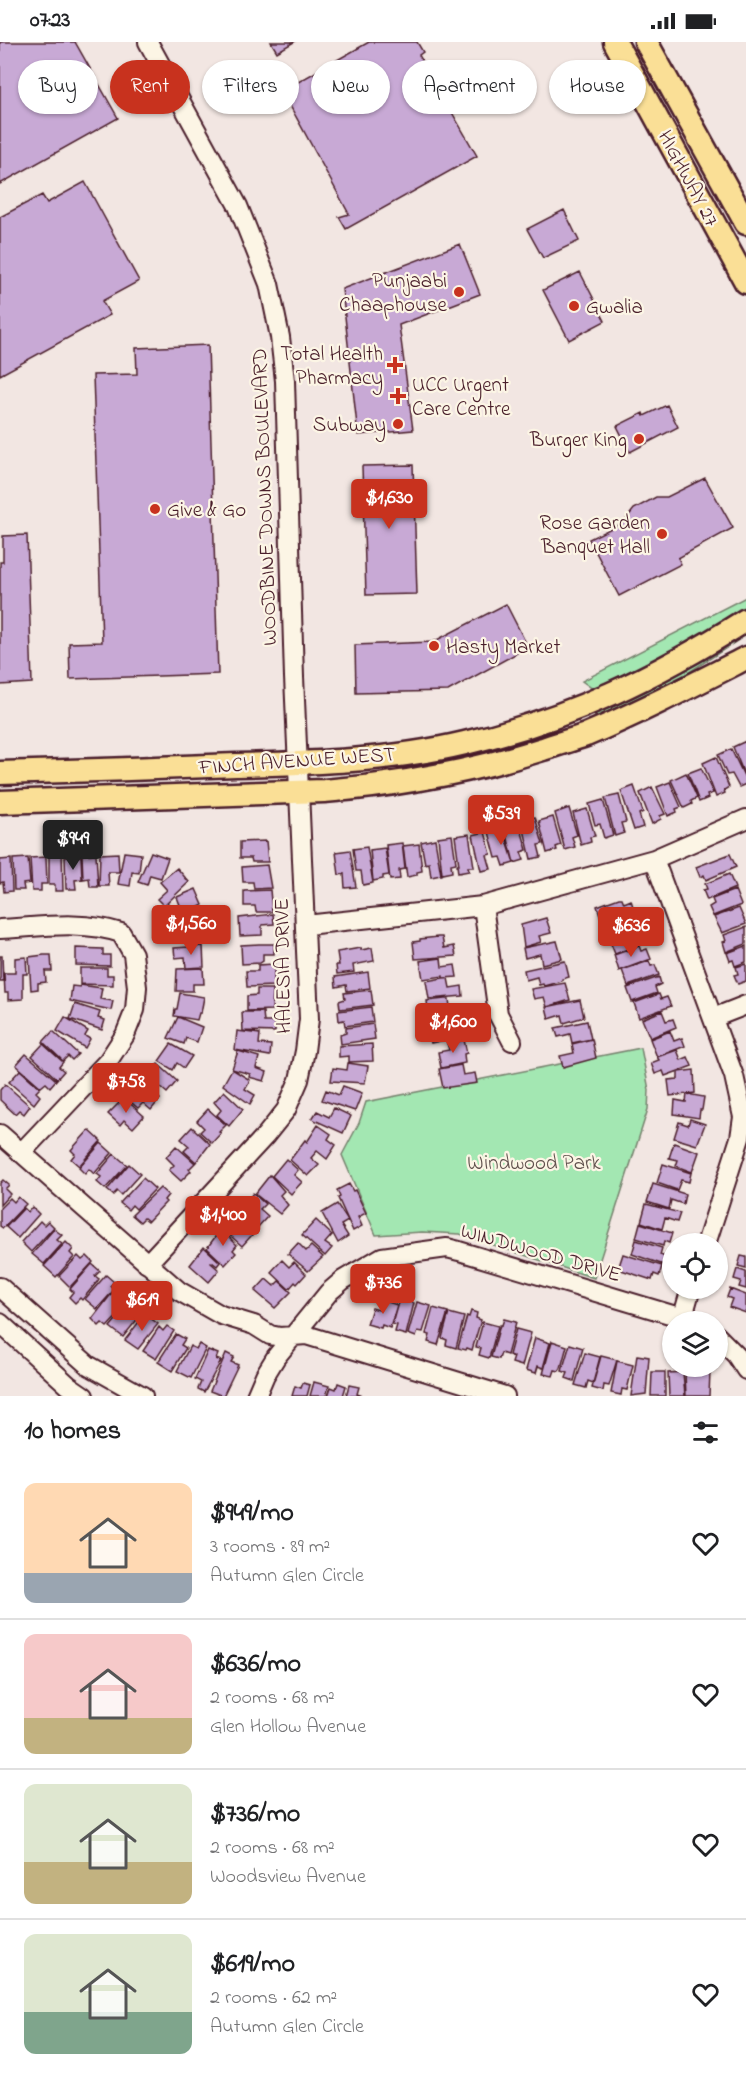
<!DOCTYPE html>
<html lang="en">
<head>
<meta charset="utf-8">
<style>
	:root { --surface:#fff; --page:#f2f2f2; --text:#202124; --muted:#757577; --line:#e0e0e0; --accent:#c8321e }
	body { margin:0; font-family:"Indie Flower",sans-serif; background:var(--page); color:var(--text); height:100vh; display:flex; flex-direction:column; font-size:22px; white-space:nowrap }
	* { box-sizing:border-box; margin:0 }
	p { font-size:20px; color:var(--muted) }
	.icon { flex:none; width:33px; height:33px; fill:none; stroke:currentColor; stroke-width:2; stroke-linecap:round; stroke-linejoin:round }
	.map { position:relative; height:1354px; overflow:hidden }
	.sheet { display:flex; flex-direction:column; background:var(--surface); flex:1 }
	.sheet>* { flex:none }
	.banner { position:absolute; left:18px; top:18px; width:711px; height:54px; display:flex; gap:12px }
	.controls { position:absolute; left:662px; top:1191px; display:grid; gap:12px }
	.controls a { display:grid; place-items:center; width:66px; height:66px; border-radius:50%; background:var(--surface); box-shadow:0 2px 4px #0004; font-size:30px }
	.price { position:absolute; translate:-50% -51px; padding:0 14px; border-radius:6px; background:var(--accent); color:#fff; font-size:20px; line-height:39px; filter:drop-shadow(0 2px 3px #0008) }
	.price::after { content:''; position:absolute; left:50%; top:36px; width:18px; height:14px; margin-left:-9px; background:inherit; clip-path:polygon(0 0,100% 0,50% 100%) }
	.price.selected { background:#222; color:#fff }
	ul { padding:0; list-style:none }
	li { display:flex; align-items:center; gap:18px; height:150px; padding:0 24px }
	li+li { border-top:2px solid var(--line) }
	li span { display:grid; place-items:center; flex:none; width:168px; height:120px; border-radius:12px; color:#555 }
	li>.icon { margin-inline-start:auto }
	span .icon { width:72px; height:72px; fill:#fffc; stroke-width:1 }
	li b { font-size:26px }
	h2 { display:flex; justify-content:space-between; align-items:center; height:72px; padding:0 24px; font-size:26px }
	.pill { padding:0 21px; border-radius:27px; background:var(--surface); box-shadow:0 2px 4px #0004; font-size:21px; line-height:54px }
	.pill.selected { background:var(--accent); color:#fff }
	.status { display:flex; justify-content:space-between; align-items:center; height:42px; padding:0 30px; background:var(--surface); direction:ltr }
	.status svg { height:16px; fill:currentColor }
	.map>svg:first-child { display:block }
	.green { fill:#a3e7b2; stroke:#76836e; stroke-width:1.5 }
	.building { fill:#c8a9d5; stroke:#4a1f2b; stroke-width:1.5 }
	.lines { fill:none; stroke-linecap:round; stroke-linejoin:round }
	.minor-casing { stroke:#4a1f2b; stroke-width:22 }
	.major-casing { stroke:#4a1f2b; stroke-width:27 }
	.minor { stroke:#fcf5e5; stroke-width:18 }
	.major { stroke:#fadf96; stroke-width:22 }
	.poi-dot { fill:#c8321e; stroke:#fcf5e5; stroke-width:2 }
	.labels { text-anchor:middle; stroke-width:4.5; stroke-linejoin:round; paint-order:stroke }
	.street-label { font-size:21px; fill:#4a1f2b; stroke:#fcf5e5 }
	.poi-label { font-size:21px; fill:#4a1f2b; stroke:#fcf5e5; text-anchor:end }
	.park-label { font-size:21px; fill:#60514d; stroke:#fcf5e5 }
</style>
</head>
<body>
<div class="status"><b>07:23</b><svg viewBox="0 0 49 12"><path d="M0 12V9h3v3zM5 12V6h3v6zM10 12V3h3v9zM15 12V0h3v12zM26 1h20v11H26zM47 4h2v5h-2z"/></svg></div>
<div class="map">
<svg width="746" height="1354" viewBox="0 0 746 1354">
	<rect width="100%" height="100%" fill="#f2e6e2"/>
	<filter id="ink" filterUnits="userSpaceOnUse"><feTurbulence type="fractalNoise" baseFrequency=".0167" numOctaves="2"/><feDisplacementMap in="SourceGraphic" scale="12" xChannelSelector="R" yChannelSelector="G"/><feConvolveMatrix kernelMatrix="1 2 1 2 8 2 1 2 1" color-interpolation-filters="sRGB"/></filter>
	<g filter="url(#ink)">
		<path class="green" d="M746,555V569L720,585L600,647H593L582,639Z
			M746,590V593L668,644L594,678L595,672L669,637Z
			M641,1006L649,1048L648,1067L594,1236L460,1192L422,1190L376,1193L342,1113L359,1081L366,1060Z"/>
		<path class="building" d="M0,0H75L118,76L0,142Z
			M271,0H294L277,10Z
			M369,0H417L423,10L419,13L477,114L346,187L339,175L349,172L282,49Z
			M85,140L139,239L102,259L110,273L0,333V175L42,153L47,161Z
			M564,168L579,199L543,216L527,187Z
			M460,202L480,252L399,283L413,388L358,393L342,247Z
			M580,230L605,279L569,298L543,248Z
			M208,303L218,632L70,637L69,601L102,600L93,333L137,332L136,306Z
			M667,363L678,385L630,410L617,384L643,371L644,374Z
			M413,423L417,552L366,553L362,424Z
			M705,436L733,486L678,516L681,522L619,554L589,497L624,480L634,467L656,455H667Z
			M27,493L32,641L0,643V520H3V494Z
			M506,562L528,605L448,649L356,651L355,603L433,600Z
			M746,699V737L733,705Z
			M731,707L746,738V742L739,745L732,732L727,733L718,713Z
			M716,715L729,745L724,748L725,751L716,755L703,721Z
			M701,726L713,751L707,753L708,756L699,760L688,731Z
			M686,731L697,756L691,759L692,762L684,766L671,738Z
			M670,740L681,765L676,767L677,770L668,774L657,745Z
			M634,744L643,770L639,772L643,785L634,788L621,749Z
			M652,745L665,772L660,774L661,777L652,782L640,751Z
			M619,753L626,780L621,781L624,791L615,794L605,756Z
			M603,758L613,793L604,796L600,782L595,783L589,762Z
			M569,766L577,793L572,795L575,805L565,808L555,771Z
			M587,767L595,794L590,795L591,800L581,803L573,771Z
			M535,775L543,802L538,803L541,815L531,817L522,779Z
			M553,775L561,803L556,805L557,808L547,811L539,779Z
			M519,780L527,808L521,810L524,818L514,821L505,785Z
			M503,786L514,821L504,824L501,815L496,816L489,790Z
			M485,790L491,812L487,813L491,827L481,829L473,793Z
			M469,792L474,825H468L469,829L458,831L457,823H459L455,794Z
			M452,793L456,821L451,822L452,830L442,832L438,795Z
			M435,797L441,833L431,835L429,821L425,822L421,800Z
			M266,799L268,820H252L251,816H240V800Z
			M402,801L405,827L399,828L400,837L390,838L386,803Z
			M419,802L422,829L417,830V833L407,835L403,804Z
			M367,805L373,841L363,843L361,829H356L353,807Z
			M385,806L389,833L383,834V837L373,839L370,808Z
			M350,808L356,845L345,846L344,832L339,833L336,810Z
			M62,809L63,849H55V843H49V810Z
			M124,810L141,812L139,831L132,830L130,844L118,842Z
			M151,810L168,816L161,836L150,833L147,843L138,840Z
			M118,811L119,830H108L109,844H99L100,812Z
			M96,812L98,845H90L89,836L83,837L82,813Z
			M730,812L736,825L706,838L704,833L700,835L696,825Z
			M81,814L82,837L75,838L76,847H66L65,815Z
			M46,815L47,842H41V849H32L30,816Z
			M28,816L30,841L23,842L24,848H14L13,817Z
			M11,817L12,849L4,850L3,840L0,841V818Z
			M267,823L271,846L254,847L253,840H243L242,825Z
			M177,826L189,840L164,864L157,857L167,848L160,840Z
			M729,832L735,846L707,858L703,848L707,847L705,842Z
			M196,847L203,863L173,879L168,869L180,863L177,855Z
			M270,848L272,870H256L255,864H244V849Z
			M735,848L741,863L713,874L709,865L714,862L712,857Z
			M619,856H622L624,861L631,858L634,868L602,879L597,864Z
			M739,866L746,882L722,891L714,875Z
			M631,870L633,876L638,874L641,884L610,895L605,880Z
			M204,872L207,890L173,897L172,887L186,885L185,875Z
			M273,872L274,882L262,883V893L240,894L239,876Z
			M546,876L551,891L539,894L541,900L524,905L521,883Z
			M746,885V902L726,910L723,900L726,899L724,893Z
			M641,886L644,893L638,896L640,902L615,912L609,897Z
			M438,895H442L444,906L454,904L456,914L415,917L413,900L420,899V897Z
			M557,899L562,917L542,922L540,912L525,916L523,906Z
			M259,902H274V912H263V919L260,921L242,922L241,903Z
			M203,904L204,925L186,926L185,915L175,916L174,906Z
			M639,904L641,909L647,907L651,917L619,929L614,913Z
			M746,904V920L735,924L733,918L730,919L727,911Z
			M76,906L103,907V913H110V924L76,923Z
			M361,906V908L372,906L374,919L353,923L354,930L337,932L336,923H339L337,910Z
			M44,913H51L52,929H45L46,940L38,941V947L31,948L29,915Z
			M0,914H2L3,939H0Z
			M26,915L27,932H23V957L8,958V951H5L4,931H15V916Z
			M441,916L442,925L455,923L457,935L443,936V934L423,937L420,919Z
			M565,919L569,935L562,937V939L544,944L543,942L539,943L537,935L526,938L524,928Z
			M649,919L651,924L655,923L659,933L628,944L622,928Z
			M274,922V944L247,945L246,929H258V923Z
			M746,922V939L738,942L734,933L738,932L736,925Z
			M80,926H107V933H113V943L80,942Z
			M203,926L204,942H193V949H176L177,927Z
			M368,930L370,946L347,949L346,943L336,945L335,935Z
			M659,935L661,942L655,945L657,951L632,960L627,946Z
			M443,936H448L450,946L462,944L463,954L429,957L426,939Z
			M565,941L570,958L547,965L544,955L534,957L531,947Z
			M80,943L102,946L100,957L113,959L111,968L70,959L72,944L80,945Z
			M257,947H273L272,968L247,969V954L257,953Z
			M371,948L373,963L340,967L339,959L345,957L344,951Z
			M180,951L204,955L201,971H199L197,978L174,974L175,967H177Z
			M659,952L661,957L667,955L671,964L639,976L634,961Z
			M445,957H449L450,965L461,964L462,974L429,978L427,959Z
			M580,958L584,975L564,981L562,973L549,977L546,965Z
			M75,962L100,970L98,976L105,978L102,988L70,977Z
			M371,965L373,980L345,984L344,978L339,979L338,969Z
			M662,969L666,979L673,977L676,985L650,996L642,977Z
			M242,970H263L264,980H275V990L243,989Z
			M65,975L88,989L85,994L90,997L85,1006L57,989Z
			M178,975L202,985L197,1000L186,996L184,1002L168,996Z
			M447,979L449,988L462,985L465,997L450,1000L449,997L431,1001L427,984Z
			M587,979L591,997L572,1001L570,992L558,995L555,986Z
			M373,982L375,997L341,1002L340,993L346,991V986Z
			M53,989L78,1012L72,1018L68,1014L63,1019L43,1000Z
			M237,989L260,992L259,1002L271,1003L270,1014L235,1008Z
			M670,989L674,999L682,996L685,1004L657,1015L650,997Z
			M592,997L596,1016L563,1025L560,1014L574,1011L572,1002Z
			M464,998L467,1011L464,1012L465,1021L441,1026L438,1010L449,1008L447,1001Z
			M43,1002L63,1020L59,1025L64,1029L57,1037L32,1014Z
			M171,1002L192,1014L184,1026L177,1021L173,1028L159,1019Z
			M372,1002L373,1019L349,1020V1014L339,1015V1004Z
			M677,1008L681,1018L688,1015L692,1024L665,1034L663,1029L655,1032L651,1021L659,1018L657,1015Z
			M238,1009L259,1015L256,1026L267,1030L264,1039L249,1035L250,1032L232,1027Z
			M26,1012L56,1038L50,1045L46,1041L41,1045L16,1023Z
			M348,1021L368,1024L365,1041L331,1039L333,1026L347,1028Z
			M158,1022L177,1039L167,1051L159,1044L155,1048L142,1037Z
			M461,1023L463,1033L475,1031L477,1041L443,1046L439,1027Z
			M232,1027L250,1038L245,1047L255,1053L250,1062L223,1043Z
			M20,1028L40,1046L36,1050L40,1054L34,1062L9,1040Z
			M694,1028L695,1051L670,1054L668,1038L678,1037V1030Z
			M141,1040L160,1057L151,1068L143,1061L138,1066L125,1055Z
			M5,1042L30,1064L24,1072L19,1068L15,1072L0,1058V1048Z
			M343,1044L362,1051L355,1069L322,1058L326,1048L339,1053Z
			M224,1049L243,1067L229,1084L217,1073L221,1068L214,1060Z
			M687,1052L704,1055L702,1068H700L699,1076L674,1072L675,1058L686,1060Z
			M124,1056L144,1074L133,1086L124,1078L120,1083L108,1072Z
			M334,1066L351,1074L343,1091L312,1077L317,1069L329,1075Z
			M208,1067L226,1083L219,1090L221,1091L212,1101L200,1090L204,1086L197,1079Z
			M690,1077L705,1082L697,1103L674,1096L679,1080L688,1083Z
			M318,1083L331,1092L328,1097L336,1103L327,1117L317,1109L311,1116L319,1123L308,1134L290,1118L305,1098L307,1100Z
			M192,1085L210,1102L196,1120L184,1109L189,1104L181,1097Z
			M89,1088L101,1099L79,1124L71,1117L75,1112L71,1108Z
			M101,1101L112,1111L94,1132L89,1127L85,1132L79,1126Z
			M674,1101L699,1110L692,1130L676,1124L678,1118L669,1116Z
			M176,1104L195,1121L189,1127L191,1129L181,1139L169,1128L174,1123L166,1115Z
			M114,1112L127,1123L105,1147L97,1140L101,1135L97,1132Z
			M286,1117L298,1128L294,1133L302,1140L291,1152L272,1134Z
			M129,1122L140,1132L121,1153L117,1149L113,1153L107,1148Z
			M663,1122L691,1131L689,1140L681,1138L677,1148L657,1141Z
			M270,1133L284,1149L280,1153L288,1163L280,1172L255,1152Z
			M143,1136L155,1147L136,1167L132,1163L128,1168L120,1161Z
			M3,1138L9,1143L5,1147L10,1152L0,1163V1141Z
			M349,1142L353,1149L355,1148L366,1171L358,1175L362,1184L353,1189L338,1156L340,1155L337,1148Z
			M653,1142L685,1152L683,1162L671,1158L669,1167L647,1160Z
			M160,1146L168,1153L164,1158L166,1160L148,1179L144,1176L140,1180L132,1173Z
			M253,1151L265,1162L260,1167L268,1174L257,1186L238,1169Z
			M18,1155L26,1162L3,1186L0,1184V1166L10,1156L14,1160Z
			M337,1162L348,1179L341,1183L348,1194L338,1201L322,1171Z
			M646,1162L680,1171L677,1180L665,1176L662,1187L641,1180Z
			M32,1165L39,1172L18,1196L6,1185L24,1166L28,1170Z
			M237,1168L250,1180L244,1186L252,1193L242,1204L223,1187Z
			M316,1178L332,1193L325,1201L332,1206L325,1214L302,1193Z
			M40,1179L44,1183L48,1179L54,1185L31,1210L21,1200Z
			M640,1181L672,1191L669,1201L664,1199L663,1204L636,1196Z
			M54,1187L62,1193L57,1198L62,1202L44,1222L32,1212Z
			M221,1187L237,1203L233,1208L236,1211L225,1223L207,1206Z
			M636,1198L662,1206L660,1213L666,1215L664,1223L632,1212Z
			M66,1200L73,1207L70,1211L74,1215L56,1235L44,1224Z
			M298,1201L306,1209L311,1204L323,1215L308,1229L288,1212Z
			M204,1205L220,1220L217,1224L212,1220L211,1221L219,1228L209,1240L190,1223Z
			M623,1212L662,1224L659,1234L654,1232L652,1238L618,1227Z
			M78,1214L82,1218L87,1214L93,1220L70,1245L59,1234Z
			M741,1214L746,1215V1226L738,1224Z
			M282,1218L289,1225L294,1220L306,1232L297,1242L295,1240L289,1247L271,1230Z
			M92,1222L100,1229L95,1234L99,1237L97,1240L82,1258L80,1256L75,1261L69,1255L73,1250L70,1247Z
			M737,1227L746,1230V1247L739,1245L741,1239L734,1237Z
			M106,1233L114,1240L110,1244L114,1248L97,1267L85,1257Z
			M266,1237L274,1244L279,1239L291,1250L275,1266L255,1249Z
			M116,1246L123,1253L115,1262L121,1270L107,1285L102,1281L99,1284L92,1277Z
			M730,1247L746,1253V1271L729,1265L732,1257L727,1255Z
			M399,1257L414,1261L406,1293L395,1290L397,1283L392,1282Z
			M382,1258L397,1263L390,1286L382,1283L381,1286L367,1282L372,1266L379,1268Z
			M132,1259L139,1266L136,1270L140,1274L123,1295L110,1285Z
			M417,1260L431,1264L423,1290L418,1289L416,1295L408,1292Z
			M433,1266L448,1270L438,1303L428,1300L430,1293L426,1292Z
			M471,1269L477,1271L476,1276L481,1278L472,1308L467,1306L466,1308L458,1306L467,1274L469,1275Z
			M449,1271L464,1275L456,1306L446,1303L447,1298L442,1296Z
			M145,1272L158,1282L138,1307L125,1298Z
			M504,1277L516,1280L507,1313L501,1311L499,1317L491,1315L500,1283H502Z
			M483,1280L498,1284L489,1316L479,1313L481,1306L476,1305Z
			M167,1284L174,1289L156,1317L143,1309L159,1285L163,1289Z
			M516,1287L531,1291L522,1324L512,1321L514,1315L509,1313Z
			M176,1292L185,1297L181,1303L186,1306L172,1329L158,1320Z
			M535,1296L550,1301L543,1326L538,1324L536,1331L526,1328Z
			M552,1299L567,1304L561,1326L559,1329L555,1328L553,1334L543,1332Z
			M199,1302L206,1306L191,1336L177,1329L190,1304L196,1307Z
			M570,1302L583,1306L574,1339L566,1336L568,1331L562,1329Z
			M208,1308L218,1312L216,1317L221,1319L204,1350L198,1347L201,1340L195,1337Z
			M226,1311L234,1315L231,1320L238,1323L223,1354L210,1349Z
			M585,1311L600,1315L593,1341L588,1339L586,1346L575,1343Z
			M637,1313L649,1315L646,1352L631,1354Z
			M601,1314L617,1318L609,1344L604,1343L603,1349L592,1346Z
			M617,1319L633,1323L627,1348L622,1347L621,1353L611,1351Z
			M700,1324V1326H708V1329H710L709,1354H686L685,1330H691V1325Z
			M652,1330H665V1354H651Z
			M683,1330L685,1354H669L668,1331Z
			M314,1340L329,1344L326,1354H310Z
			M303,1341L310,1343L307,1354H292L295,1344L301,1346Z
			M338,1341L346,1344L343,1354H328L331,1345L336,1347Z
			M349,1343L359,1345L357,1352L363,1354H346Z"/>
		<g class="lines">
			<g class="minor-casing">
				<path id="minor" d="M654,817L734,1034L743,1075L740,1096L706,1202
					M483,864L498,972L512,999
					M306,883L483,864L654,817L746,777
					M0,887C40,885 83,878 121,891L133,912L137,945L135,968L125,993L108,1019L21,1111
					M713,976L746,963
					M0,1092L179,1249L221,1273L254,1283L270,1293L280,1295L306,1293L505,1354
					M147,1222L266,1093L286,1068L299,1038L305,1009L309,977L294,635L285,339L280,295L269,242L238,164L148,0
					M0,1245L88,1323L143,1354
					M683,1274L691,1246
					M0,1281L68,1343L84,1354
					M717,1294L736,1313L746,1328
					M256,1354L265,1333L276,1315L329,1250L343,1238L382,1215L447,1206L459,1209L696,1280"/>
			</g>
			<g class="major-casing">
				<path id="major" d="M615,0L746,240
					M646,0L746,181
					M0,731C79,729 157,726 236,723C312,721 390,719 465,701C569,677 656,635 746,578
					M0,760L324,749C399,743 471,730 543,707C557,702 572,698 586,693C641,670 693,643 746,616"/>
			</g>
			<use href="#minor" class="minor"/>
			<use href="#major" class="major"/>
		</g>
	</g>
	<g class="poi-dot">
		<circle cx="459" cy="250" r="6"/>
		<circle cx="574" cy="264" r="6"/>
		<path d="M392 314h6v6h6v6h-6v6h-6v-6h-6v-6h6z"/>
		<path d="M395 345h6v6h6v6h-6v6h-6v-6h-6v-6h6z"/>
		<circle cx="398" cy="382" r="6"/>
		<circle cx="639" cy="397" r="6"/>
		<circle cx="155" cy="467" r="6"/>
		<circle cx="662" cy="492" r="6"/>
		<circle cx="434" cy="604" r="6"/>
	</g>
	<g class="labels">
		<g class="street-label">
			<text transform="translate(689 136) rotate(62)" y="7">HIGHWAY 27</text>
			<text transform="translate(264 455) rotate(-92)" y="7">WOODBINE DOWNS BOULEVARD</text>
			<text transform="translate(297 718) rotate(-4)" y="7">FINCH AVENUE WEST</text>
			<text transform="translate(282 924) rotate(-91)" y="7">HALESIA DRIVE</text>
			<text transform="translate(541 1210) rotate(16)" y="7">WINDWOOD DRIVE</text>
		</g>
		<g class="poi-label">
			<text x="447" y="245">Punjaabi<tspan x="447" dy="24">Chaaphouse</tspan></text>
			<text x="586" y="271" text-anchor="start">Gwalia</text>
			<text x="383" y="318">Total Health<tspan x="383" dy="24">Pharmacy</tspan></text>
			<text x="412" y="349" text-anchor="start">UCC Urgent<tspan x="412" dy="24">Care Centre</tspan></text>
			<text x="386" y="389">Subway</text>
			<text x="627" y="404">Burger King</text>
			<text x="167" y="474" text-anchor="start">Give &amp; Go</text>
			<text x="650" y="487">Rose Garden<tspan x="650" dy="24">Banquet Hall</tspan></text>
			<text x="446" y="611" text-anchor="start">Hasty Market</text>
		</g>
		<g class="park-label">
			<text x="534" y="1127">Windwood Park</text>
		</g>
	</g>
</svg>
<div class="controls">
<a><svg class="icon" aria-label="locate" viewBox="0 0 24 24"><circle cx="12" cy="12" r="6"/><path d="M12 2v4M12 18v4M2 12h4M18 12h4"/></svg></a>
<a><svg class="icon" aria-label="layers" viewBox="0 0 24 24"><path d="M12 4l9 5-9 5-9-5zM3 14l9 5 9-5"/></svg></a>
</div>
<b class="price" style="left:389px;top:488px">$1,630</b>
<b class="price" style="left:501px;top:804px">$539</b>
<b class="price selected" style="left:73px;top:829px">$949</b>
<b class="price" style="left:191px;top:914px">$1,560</b>
<b class="price" style="left:631px;top:916px">$636</b>
<b class="price" style="left:453px;top:1012px">$1,600</b>
<b class="price" style="left:126px;top:1072px">$758</b>
<b class="price" style="left:223px;top:1205px">$1,400</b>
<b class="price" style="left:383px;top:1273px">$736</b>
<b class="price" style="left:142px;top:1290px">$619</b>
<div class="banner">
<a class="pill">Buy</a>
<a class="pill selected">Rent</a>
<a class="pill">Filters</a>
<a class="pill">New</a>
<a class="pill">Apartment</a>
<a class="pill">House</a>
</div>
</div>
<section class="sheet">
<h2>10 homes<svg class="icon" aria-label="filters" viewBox="0 0 24 24"><path d="M4 7h16M4 17h16"/><circle cx="9" cy="7" r="2"/><circle cx="15" cy="17" r="2"/></svg></h2>
<ul>
<li><span style="background:linear-gradient(#ffd9b3 75%,#9aa5b1 0)"><svg class="icon" aria-label="home" viewBox="0 0 24 24"><path d="M3 11l9-7 9 7M6 9v11h12V9"/></svg></span><div><b>$949/mo</b><p>3 rooms · 89 m²</p><p>Autumn Glen Circle</p></div><svg class="icon" aria-label="heart" viewBox="0 0 24 24"><path d="M12 20l-8-8c-3-5 5-10 8-4 3-6 11-1 8 4z"/></svg></li>
<li><span style="background:linear-gradient(#f6c9c9 70%,#c2b280 0)"><svg class="icon" aria-label="home" viewBox="0 0 24 24"><path d="M3 11l9-7 9 7M6 9v11h12V9"/></svg></span><div><b>$636/mo</b><p>2 rooms · 68 m²</p><p>Glen Hollow Avenue</p></div><svg class="icon" aria-label="heart" viewBox="0 0 24 24"><path d="M12 20l-8-8c-3-5 5-10 8-4 3-6 11-1 8 4z"/></svg></li>
<li><span style="background:linear-gradient(#dfe7d0 65%,#c2b280 0)"><svg class="icon" aria-label="home" viewBox="0 0 24 24"><path d="M3 11l9-7 9 7M6 9v11h12V9"/></svg></span><div><b>$736/mo</b><p>2 rooms · 68 m²</p><p>Woodsview Avenue</p></div><svg class="icon" aria-label="heart" viewBox="0 0 24 24"><path d="M12 20l-8-8c-3-5 5-10 8-4 3-6 11-1 8 4z"/></svg></li>
<li><span style="background:linear-gradient(#dfe7d0 65%,#7fa58c 0)"><svg class="icon" aria-label="home" viewBox="0 0 24 24"><path d="M3 11l9-7 9 7M6 9v11h12V9"/></svg></span><div><b>$619/mo</b><p>2 rooms · 62 m²</p><p>Autumn Glen Circle</p></div><svg class="icon" aria-label="heart" viewBox="0 0 24 24"><path d="M12 20l-8-8c-3-5 5-10 8-4 3-6 11-1 8 4z"/></svg></li>
</ul>
</section>
</body>
</html>
